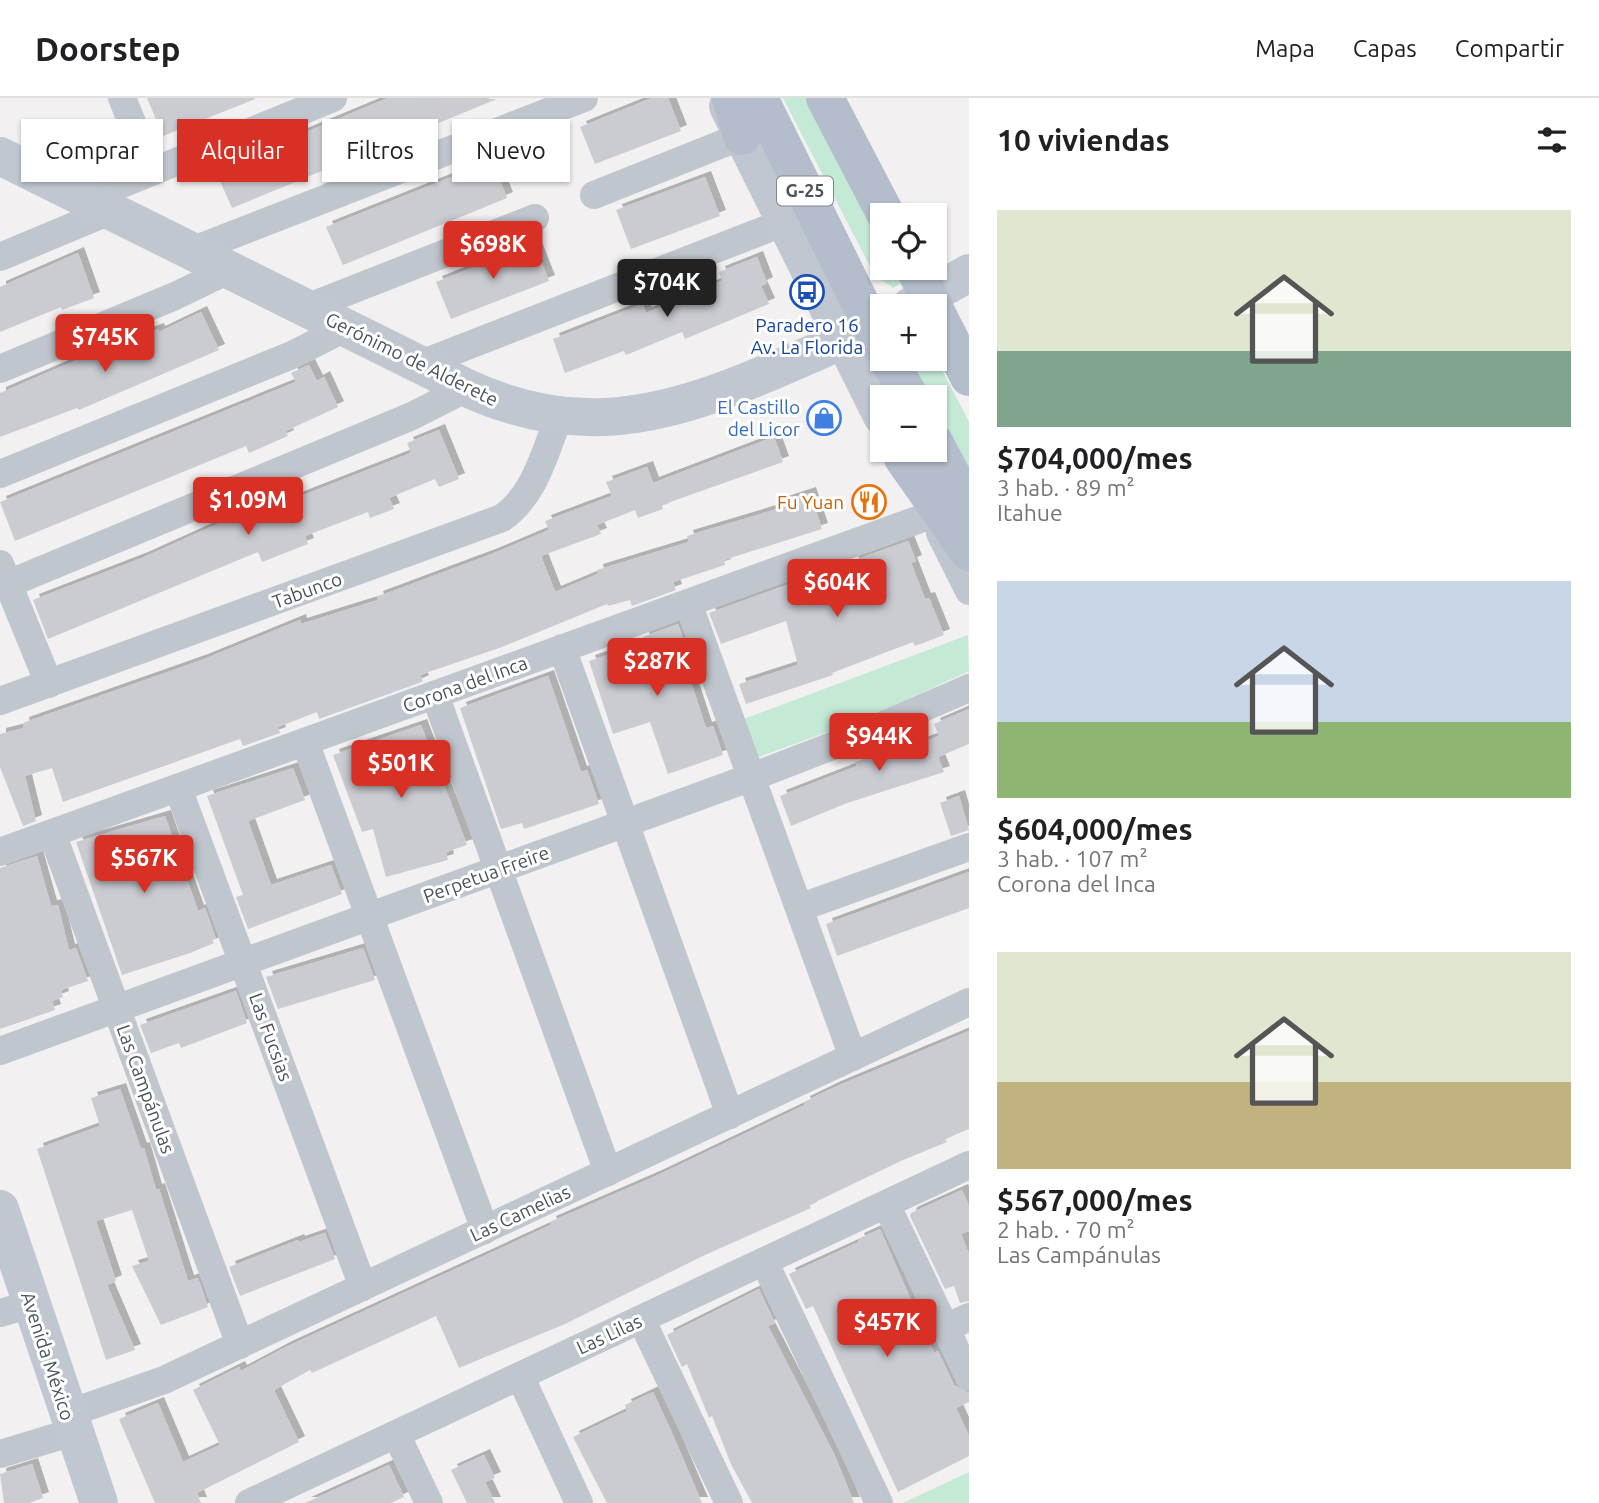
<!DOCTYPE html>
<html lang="es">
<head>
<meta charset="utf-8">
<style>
	:root { --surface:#fff; --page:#f6f6f6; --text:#202124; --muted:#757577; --line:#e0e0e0; --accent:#d93025 }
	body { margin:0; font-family:Ubuntu,sans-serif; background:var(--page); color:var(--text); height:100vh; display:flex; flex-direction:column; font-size:26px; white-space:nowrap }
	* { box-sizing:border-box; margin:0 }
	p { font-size:23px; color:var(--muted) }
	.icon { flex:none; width:38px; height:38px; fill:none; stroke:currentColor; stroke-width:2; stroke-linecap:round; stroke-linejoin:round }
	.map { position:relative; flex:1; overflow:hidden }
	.sheet { display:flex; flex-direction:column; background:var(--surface); width:630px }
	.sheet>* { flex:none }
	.top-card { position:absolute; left:21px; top:21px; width:665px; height:63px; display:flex; gap:14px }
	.fabs { position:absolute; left:870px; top:105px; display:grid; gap:14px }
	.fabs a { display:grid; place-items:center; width:77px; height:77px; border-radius:0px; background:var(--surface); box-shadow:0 2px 5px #0004; font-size:35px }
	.price { position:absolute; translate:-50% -60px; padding:0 16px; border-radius:7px; background:var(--accent); color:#fff; font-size:23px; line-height:46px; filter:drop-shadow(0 2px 4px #0008) }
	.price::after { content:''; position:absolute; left:50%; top:42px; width:21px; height:16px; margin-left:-10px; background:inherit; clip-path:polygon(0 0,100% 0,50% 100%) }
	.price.on { background:#222; color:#fff }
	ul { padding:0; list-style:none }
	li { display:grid; align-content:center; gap:14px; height:371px; padding:0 28px }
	li span { display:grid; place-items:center; height:217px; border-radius:0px; color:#555 }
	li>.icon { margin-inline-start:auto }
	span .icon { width:126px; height:126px; fill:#fffc; stroke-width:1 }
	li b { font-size:30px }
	h2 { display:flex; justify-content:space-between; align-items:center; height:84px; padding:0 28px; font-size:30px }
	.tag { padding:0 24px; border-radius:0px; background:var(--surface); box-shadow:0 2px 5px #0004; font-size:24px; line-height:63px }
	.tag.on { background:var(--accent); color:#fff }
	header { display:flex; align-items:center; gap:42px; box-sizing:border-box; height:98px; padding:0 35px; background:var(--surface); border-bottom:2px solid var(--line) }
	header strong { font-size:33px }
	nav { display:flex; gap:38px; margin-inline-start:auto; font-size:24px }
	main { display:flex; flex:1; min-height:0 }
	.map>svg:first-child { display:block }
	.green { fill:#c4ead6 }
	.building { fill:#cbccd2; filter:url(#shadow) }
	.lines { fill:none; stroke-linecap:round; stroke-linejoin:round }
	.street { stroke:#c0c6cd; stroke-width:28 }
	.secondary { stroke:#c0c7d1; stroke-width:38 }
	.primary { stroke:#b3bdcb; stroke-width:38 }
	.labels { text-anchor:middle; stroke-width:6; stroke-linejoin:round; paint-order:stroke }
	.shield { fill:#fff; stroke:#80868c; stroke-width:2 }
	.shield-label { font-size:18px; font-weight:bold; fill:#4a525b }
	.transit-label { font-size:19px; fill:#164399; stroke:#fff }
	.street-label { font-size:19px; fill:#4a525b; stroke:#fff }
	.shop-label { font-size:19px; fill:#366cbe; stroke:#fff; text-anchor:end }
	.food-label { font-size:19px; fill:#c56008; stroke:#fff; text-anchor:end }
</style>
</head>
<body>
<header>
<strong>Doorstep</strong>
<nav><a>Mapa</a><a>Capas</a><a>Compartir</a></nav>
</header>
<main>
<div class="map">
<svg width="969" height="1405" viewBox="0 0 969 1405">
	<defs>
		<filter id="shadow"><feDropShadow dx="6" dy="-6" stdDeviation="0" flood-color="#0004"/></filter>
	</defs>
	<rect width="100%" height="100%" fill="#f2f0f0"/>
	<path class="green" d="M783,0H816L882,136V170H899L905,183L893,190L874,176Z
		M909,261H930L939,266L969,324V378L935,311L934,299H929Z
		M968,537L969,573L874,617L756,660L744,621Z
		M969,1374V1405H903Z"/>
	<path class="building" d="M147,0H255V1L163,38Z
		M388,0L497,1L232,110L215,72Z
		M652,0H668L681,33L595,66L580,29Z
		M492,63L507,100L343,167L326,129Z
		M705,79L720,118L631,151L616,112Z
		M534,145L549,183L451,221L436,184Z
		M78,155L94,200L62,212L61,209L0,234V189Z
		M757,159L767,185L761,188L769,206L685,241L682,234L626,257L624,253L565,275L553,241L643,206L646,215L722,183L719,174Z
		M201,214L219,252L79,312L77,310L0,339V295L100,252L158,231L159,234Z
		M309,267L317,283L324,279L338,309L286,333L288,338L249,355L246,348L15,443L0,404L296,284L291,275Z
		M439,332L459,381L439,389L435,381L389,400L394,411L370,420L368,414L305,438L308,446L262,464L258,454L48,541L33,502L142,460L235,418L237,423L411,355L407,345Z
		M774,339L783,364L662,407L663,411L638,420L635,412L597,427L601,436L541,458L555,494L598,476L597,472L689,444L687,438L777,411L776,406L810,395L822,431L724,462L725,467L673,484L676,492L632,508L630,502L608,508L607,506L502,549L420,577L423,583L419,585L319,621L317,614L278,629L280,635L243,648L240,641L63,704L52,670L25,678L36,723L23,728L0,669V636L24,630L23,625L202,562L300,522L301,526L378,502L377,499L492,456L549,432L545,423L612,398L606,384L647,369L653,385Z
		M908,443L916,463L911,465L925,501L929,500L944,537L915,548L913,544L832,575L833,577L746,606L739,586L798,567L786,523L721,546L709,515L795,484L796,487L854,468L852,463Z
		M678,526L689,558L683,560L706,630L713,628L723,657L668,676L650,624L613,636L589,563L644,545L643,539Z
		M548,578L581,674L587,672L599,706L524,731L522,725L501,731L460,610Z
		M969,611V646L938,659L944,674L847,705L791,728L780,698L857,668L855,664L891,653L892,656L939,638L934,626Z
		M421,627L467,747L446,754L448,762L386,779L373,731L362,734L333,657Z
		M293,670L305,702L248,723L271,787L331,767L342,796L248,831L236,799L243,797L207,698Z
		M959,698L969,732L951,738L940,705Z
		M165,718L198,813L205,810L216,841L212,842L214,845L190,855L122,877L76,744Z
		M37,758L51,808L58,807L69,852L76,850L88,883L61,892L63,899L52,903L55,912L0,931V770Z
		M969,774V810L837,858L826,826Z
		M363,850L375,882L278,911L266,879Z
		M236,893L247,925L181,950L179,945L151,955L140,927Z
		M969,933V1031L945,1041L947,1044L903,1062L809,1107L811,1110L705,1157L565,1226L459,1270L436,1218L312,1275L310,1272L274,1292L299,1344L197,1395L201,1405H155L119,1321L158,1305L183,1364L220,1347L193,1292L239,1269L241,1273L286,1249L551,1127L550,1124L656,1078L805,1007L804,1004L835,989Z
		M120,991L141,1051L144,1050L156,1092L159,1091L188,1183L198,1180L208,1209L161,1227L132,1168L149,1163L132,1112L96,1123L116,1183L107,1187L135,1252L106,1262L37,1051L100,1028L91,1000Z
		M962,1092L969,1108V1133L961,1136L969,1156V1203L960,1205L954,1188L945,1191L910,1118L911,1115Z
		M880,1131L934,1255L938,1253L954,1287L969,1295V1304L956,1310L969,1338V1358L898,1394L813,1208L806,1211L789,1176L859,1144L858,1141Z
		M325,1135L335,1161L240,1198L229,1169L298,1142L299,1144Z
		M759,1191L775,1225L768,1228L835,1358L854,1405H752L731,1366L712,1318L709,1320L687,1266L682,1269L667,1237Z
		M653,1294L672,1335L702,1405H607L573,1339L627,1313L625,1307Z
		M484,1357L495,1380L485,1384L495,1405H467L451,1372Z
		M32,1366L43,1400L29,1405H4L0,1376Z
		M389,1367L404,1399L391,1405H305Z"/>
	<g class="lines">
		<path class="street" d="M122,0L152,73
			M594,97L742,38
			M85,101L333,0
			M191,153L584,0
			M0,159L110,113
			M306,210L535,120
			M418,267L785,124
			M0,271L175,198L229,172
			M0,376L292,257L345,230
			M940,435L969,493
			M0,466L49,586
			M8,486L412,318L467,290
			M688,505L853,959
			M562,550L730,1017
			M435,597L608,1074
			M0,603L502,420C535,397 544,356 559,319
			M305,644L485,1132
			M178,690L363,1189
			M52,735L240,1247
			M0,754L931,417
			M799,810L969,749
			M0,953L752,679L858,638L969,590
			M886,1106L969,1279
			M764,1163L879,1405
			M0,1215L31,1206
			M641,1221L729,1405
			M946,1230L969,1219
			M520,1278L579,1405
			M67,1316L164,1282L969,904
			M396,1336L429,1405
			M0,1356L73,1334
			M249,1405L969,1067"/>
		<path class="secondary" d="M728,8L882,318
			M0,58L467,290C575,340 660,320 765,276C805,259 844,243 882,223
			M911,208L969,175
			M0,1111L99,1405"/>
		<path class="primary" d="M731,0L742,38
			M759,0L882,249
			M825,0L886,117
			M914,170L934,208
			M934,210L969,279
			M888,261L910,299
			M934,344L969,410
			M903,360L969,454"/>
	</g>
	<defs>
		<g id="bus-ring" transform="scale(1.75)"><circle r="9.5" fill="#fff" stroke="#1a4fb4" stroke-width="1.5"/><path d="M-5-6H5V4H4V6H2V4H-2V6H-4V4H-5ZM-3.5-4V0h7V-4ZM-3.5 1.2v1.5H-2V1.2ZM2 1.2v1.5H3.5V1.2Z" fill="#1a4fb4"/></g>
		<g id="shop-ring" transform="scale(1.75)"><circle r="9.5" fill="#fff" stroke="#3f7fe0" stroke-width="1.5"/><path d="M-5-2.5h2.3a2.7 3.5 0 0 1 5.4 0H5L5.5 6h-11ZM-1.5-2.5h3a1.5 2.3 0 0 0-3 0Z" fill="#3f7fe0"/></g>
		<g id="restaurant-ring" transform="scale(1.75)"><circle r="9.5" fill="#fff" stroke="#e8710a" stroke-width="1.5"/><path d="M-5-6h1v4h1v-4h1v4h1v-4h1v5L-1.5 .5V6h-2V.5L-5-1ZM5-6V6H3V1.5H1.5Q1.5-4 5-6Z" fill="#e8710a"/></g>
	</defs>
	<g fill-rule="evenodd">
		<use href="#bus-ring" x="807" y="194"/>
		<use href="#shop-ring" x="824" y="320"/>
		<use href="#restaurant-ring" x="869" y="404"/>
	</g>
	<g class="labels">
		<rect class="shield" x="777" y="78.5" width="56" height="29" rx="5"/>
		<g class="shield-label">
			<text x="805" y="99">G-25</text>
		</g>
		<g class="transit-label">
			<text x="807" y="234">Paradero 16<tspan x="807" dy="22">Av. La Florida</tspan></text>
		</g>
		<g class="street-label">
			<text transform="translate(412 261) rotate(26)" y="7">Gerónimo de Alderete</text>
			<text transform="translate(307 492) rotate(-20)" y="7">Tabunco</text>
			<text transform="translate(465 586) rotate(-20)" y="7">Corona del Inca</text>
			<text transform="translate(486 776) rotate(-20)" y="7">Perpetua Freire</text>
			<text transform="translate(271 939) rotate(70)" y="7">Las Fucsias</text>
			<text transform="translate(146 991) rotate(70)" y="7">Las Campánulas</text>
			<text transform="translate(520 1115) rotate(-25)" y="7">Las Camelias</text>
			<text transform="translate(609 1236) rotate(-25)" y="7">Las Lilas</text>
			<text transform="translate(48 1258) rotate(72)" y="7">Avenida México</text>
		</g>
		<g class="shop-label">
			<text x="800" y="316">El Castillo<tspan x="800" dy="22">del Licor</tspan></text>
		</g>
		<g class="food-label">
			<text x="844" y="411">Fu Yuan</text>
		</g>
	</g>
</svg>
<div class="fabs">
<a><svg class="icon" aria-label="locate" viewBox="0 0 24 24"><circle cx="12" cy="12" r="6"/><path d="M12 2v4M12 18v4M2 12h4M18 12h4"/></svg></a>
<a>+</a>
<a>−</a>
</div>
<b class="price" style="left:493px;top:183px">$698K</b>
<b class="price on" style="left:667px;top:221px">$704K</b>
<b class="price" style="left:105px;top:276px">$745K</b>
<b class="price" style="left:248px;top:439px">$1.09M</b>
<b class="price" style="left:837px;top:521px">$604K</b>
<b class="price" style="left:657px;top:600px">$287K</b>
<b class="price" style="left:879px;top:675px">$944K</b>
<b class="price" style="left:401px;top:702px">$501K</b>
<b class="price" style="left:144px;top:797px">$567K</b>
<b class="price" style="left:887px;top:1261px">$457K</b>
<div class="top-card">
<a class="tag">Comprar</a>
<a class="tag on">Alquilar</a>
<a class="tag">Filtros</a>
<a class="tag">Nuevo</a>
</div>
</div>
<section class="sheet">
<h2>10 viviendas<svg class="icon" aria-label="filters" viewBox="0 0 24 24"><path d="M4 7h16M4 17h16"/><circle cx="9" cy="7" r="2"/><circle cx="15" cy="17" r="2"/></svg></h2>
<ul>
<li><span style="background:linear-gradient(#dfe7d0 65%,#7fa58c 0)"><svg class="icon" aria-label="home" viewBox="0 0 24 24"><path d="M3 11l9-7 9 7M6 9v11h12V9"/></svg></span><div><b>$704,000/mes</b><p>3 hab. · 89 m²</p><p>Itahue</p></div></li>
<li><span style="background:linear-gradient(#c9d6e8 65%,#8fb573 0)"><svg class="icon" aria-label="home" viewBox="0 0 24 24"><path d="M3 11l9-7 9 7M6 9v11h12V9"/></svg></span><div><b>$604,000/mes</b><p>3 hab. · 107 m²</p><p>Corona del Inca</p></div></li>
<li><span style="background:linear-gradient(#dfe7d0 60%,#c2b280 0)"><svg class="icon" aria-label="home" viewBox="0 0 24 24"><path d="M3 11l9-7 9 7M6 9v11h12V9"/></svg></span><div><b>$567,000/mes</b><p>2 hab. · 70 m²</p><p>Las Campánulas</p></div></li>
</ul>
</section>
</main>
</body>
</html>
